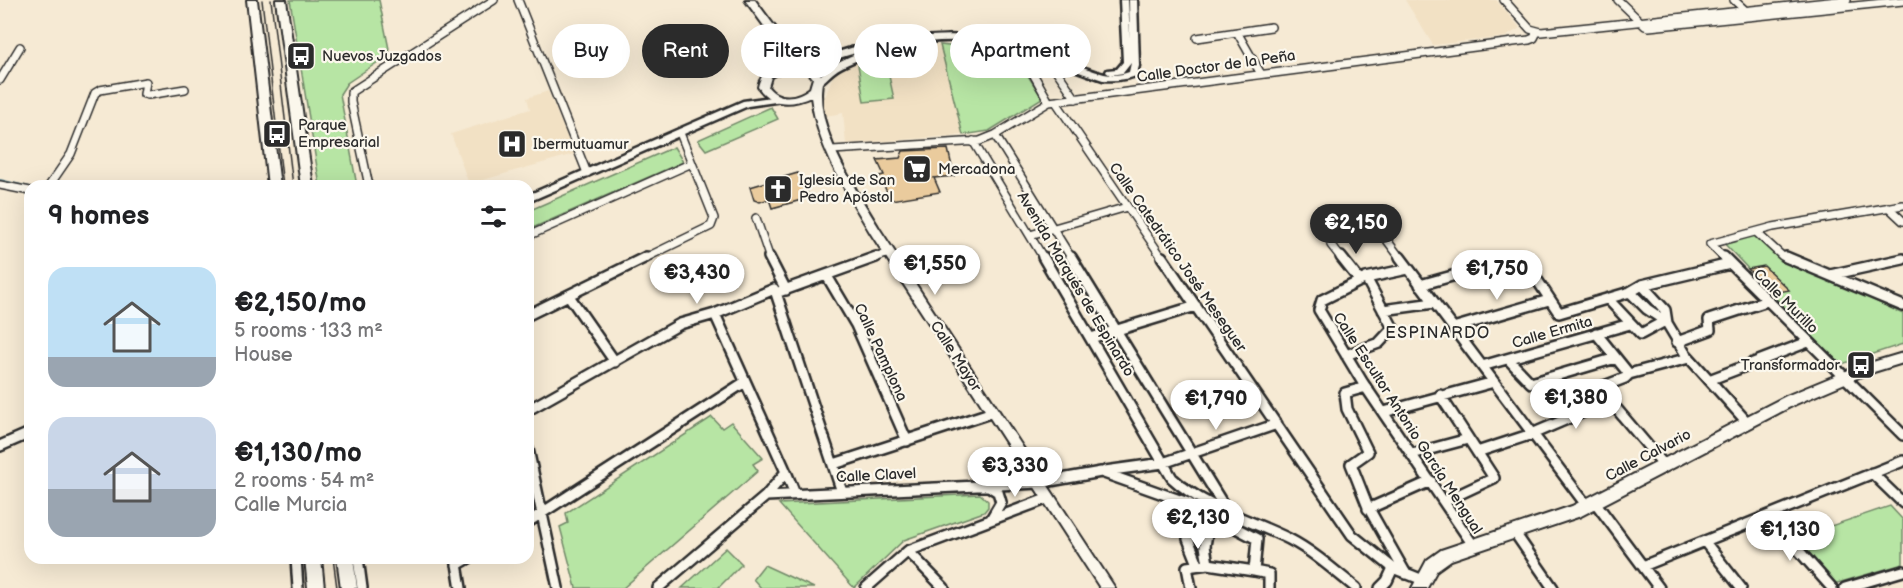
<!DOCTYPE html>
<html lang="en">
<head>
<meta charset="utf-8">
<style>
	:root { --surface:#fff; --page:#f2f2f2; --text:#202124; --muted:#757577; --accent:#2b2b2b }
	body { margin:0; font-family:"Balsamiq Sans",sans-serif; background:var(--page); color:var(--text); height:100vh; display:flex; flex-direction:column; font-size:22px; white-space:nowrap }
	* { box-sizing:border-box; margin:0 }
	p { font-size:20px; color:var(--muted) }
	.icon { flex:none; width:33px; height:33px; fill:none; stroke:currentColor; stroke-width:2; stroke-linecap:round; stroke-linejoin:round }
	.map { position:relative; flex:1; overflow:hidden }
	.side { position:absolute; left:24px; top:180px; width:510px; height:384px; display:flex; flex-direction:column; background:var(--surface); border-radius:18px; box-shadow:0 6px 24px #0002 }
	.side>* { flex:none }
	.guide { position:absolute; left:552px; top:24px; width:570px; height:54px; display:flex; gap:12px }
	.price { position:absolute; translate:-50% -51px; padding:0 14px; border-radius:21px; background:#fff; color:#222; font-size:20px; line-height:39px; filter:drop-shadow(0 2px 3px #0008) }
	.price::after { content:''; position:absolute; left:50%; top:36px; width:18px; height:14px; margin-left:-9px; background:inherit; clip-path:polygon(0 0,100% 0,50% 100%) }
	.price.selected { background:var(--accent); color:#fff }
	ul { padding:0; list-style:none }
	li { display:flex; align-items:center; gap:18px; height:150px; padding:0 24px }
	li span { display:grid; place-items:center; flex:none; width:168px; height:120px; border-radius:18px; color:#555 }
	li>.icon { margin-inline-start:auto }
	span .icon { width:72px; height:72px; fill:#fffc; stroke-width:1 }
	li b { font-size:26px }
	h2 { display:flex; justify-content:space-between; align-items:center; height:72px; padding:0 24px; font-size:26px }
	.pill { padding:0 21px; border-radius:27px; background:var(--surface); box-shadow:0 6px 24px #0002; font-size:21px; line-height:54px }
	.pill.selected { background:var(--accent); color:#fff }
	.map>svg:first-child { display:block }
	.built { fill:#f2e1c4 }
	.green { fill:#b7e5a4; stroke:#718868; stroke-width:1.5 }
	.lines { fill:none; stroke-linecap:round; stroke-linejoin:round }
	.stream { stroke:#5c8996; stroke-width:2 }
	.building { fill:#eacb9d; stroke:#2b2b2b; stroke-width:1.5 }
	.minor-far1-casing { stroke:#2b2b2b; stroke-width:10 }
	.minor-casing { stroke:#2b2b2b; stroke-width:14 }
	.tertiary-casing { stroke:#2b2b2b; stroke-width:5 }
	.secondary-casing { stroke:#2b2b2b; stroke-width:4 }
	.primary-casing { stroke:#2b2b2b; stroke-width:4 }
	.minor-far1 { stroke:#fbf7ec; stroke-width:7 }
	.minor { stroke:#fbf7ec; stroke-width:9 }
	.tertiary { fill:#fbf7ec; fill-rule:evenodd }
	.secondary { fill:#fbf7ec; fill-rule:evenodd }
	.primary { fill:#fbf7ec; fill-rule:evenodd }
	.tram { stroke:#2b2b2b; stroke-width:1.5 }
	.labels { text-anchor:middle; stroke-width:4.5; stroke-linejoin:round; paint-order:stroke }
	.poi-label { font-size:15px; fill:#2b2b2b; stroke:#fbf7ec; text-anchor:start }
	.street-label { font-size:15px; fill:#2b2b2b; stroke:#fbf7ec }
	.neighbourhood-label { font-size:16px; letter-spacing:1.5px; fill:#2b2b2b; stroke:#fbf7ec }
</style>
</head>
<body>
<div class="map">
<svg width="1903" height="588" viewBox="0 0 1903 588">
	<rect width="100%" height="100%" fill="#f6ead4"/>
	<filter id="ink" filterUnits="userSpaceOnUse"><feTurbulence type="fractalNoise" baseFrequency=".0167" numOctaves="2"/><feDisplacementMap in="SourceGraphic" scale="12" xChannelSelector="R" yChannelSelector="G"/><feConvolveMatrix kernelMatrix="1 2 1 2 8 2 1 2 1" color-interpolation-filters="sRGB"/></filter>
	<g filter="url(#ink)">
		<path class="built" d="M1405,0H1496L1520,28L1505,37L1433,45Z
			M940,45L963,135L846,144L843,113L826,116L821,101L826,95L833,75L852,63L887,53L907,48Z
			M548,91L574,154L469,184L451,134L530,109L527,98Z"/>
		<path class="green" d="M290,0H379L390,54L347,83L340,94L357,186H320Z
			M940,45L1014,53L1042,98L989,131L963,135Z
			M886,62L894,99L864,102L858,65Z
			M771,107L778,119L706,150L698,140Z
			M674,147L683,162L528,230V211Z
			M1755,235L1782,260L1827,278L1903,314V344L1839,365L1721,240Z
			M712,417L722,428L731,422L763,458L753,464L758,471L623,588H576L560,527L568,523L566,513Z
			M980,494L988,501V507L984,512L904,540L854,588L779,504Z
			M1890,506L1903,520V564L1834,584L1795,538Z
			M726,548L742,564L718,588H682Z
			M764,565L814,588H761L753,579Z"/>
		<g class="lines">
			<path class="stream" d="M0,180L30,187"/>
		</g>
		<path class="building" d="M578,34L586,43L570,48L558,45L566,37Z
			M948,149L954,176L934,178L940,192L891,200L879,176L884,175L877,160L900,158L903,151Z
			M798,173L809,196L805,199L772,208L769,199L760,202L754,200L750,187Z
			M1764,266L1789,290L1772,293L1748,269Z"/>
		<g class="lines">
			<g class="minor-far1-casing">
				<path id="minor-far1" d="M518,0L587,173
					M1504,0L1530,29L1541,32L1847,0
					M1618,0L1645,26L1649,27L1903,1
					M1734,0L1746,11
					M1237,32L1261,74
					M1197,38L1271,27
					M1018,47L1049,102
					M1047,57L1076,99
					M0,80L20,47
					M1056,102L1163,259
					M995,135L1072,259
					M973,141L1044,259
					M832,150L980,141L995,135L1049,102L1529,40L1534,38L1537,32
					M0,185L30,191
					M49,186L71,154L95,93L100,90L146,82L144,94L148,95L185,89
					M369,186L351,102V92L494,0
					M1888,207L1903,221
					M756,218L770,259
					M1377,227L1401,259
					M1756,232L1782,256L1789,259
					M1030,235L1127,207
					M528,236L692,163
					M1331,245L1342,259
					M643,259L711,226L714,218L680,133
					M872,259L889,253
					M1515,259L1522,257L1523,259
					M1725,259L1710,244L1773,227L1903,205"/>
			</g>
			<g class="minor-casing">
				<path id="minor" d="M769,257L786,290
					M1043,257L1172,478C1206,509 1249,519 1289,539C1314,552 1335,571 1356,588
					M1071,257L1227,511
					M1162,257L1352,535L1393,568L1423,580
					M1341,257L1360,281
					M1400,257L1587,506
					M1522,257L1559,313L1630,292L1642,285L1730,264
					M1724,257L1903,435
					M1786,257L1903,306
					M1408,269L1366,278L1322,300L1319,310L1363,383L1473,545
					M1830,275L1903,259
					M827,276L856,325L907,441
					M1420,285L1520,257
					M1642,285L1665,310L1667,323L1685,353L1747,422
					M776,293L842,492
					M569,296L615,362
					M1608,299L1641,334L1665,321L1647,309L1630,292
					M1383,310L1434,303
					M528,315L646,257
					M1453,328L1549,300
					M1596,333L1629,374
					M1091,338L1196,306
					M1677,342L1710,330L1709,320L1767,301
					M1346,355L1379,343L1393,328L1366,278
					M1508,359L1531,383L1616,358
					M1482,366L1630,324
					M1709,380L1808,342
					M1366,387L1345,393L1347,409L1368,452L1351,464L1368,507L1406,574
					M1440,395L1494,478L1445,501
					M528,410L680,324L715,314L774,289L776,293L876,257
					M1384,412L1494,382
					M0,446L30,433
					M528,449L558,588
					M1477,452L1532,434L1609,401
					M1412,454L1468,439
					M834,464L993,412
					M1664,465L1599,388L1625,378L1629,374L1689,358
					M1105,471L1163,463L1277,424
					M786,472L795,494
					M1872,473L1903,503
					M987,485L998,492L1001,502L991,519
					M766,496L1039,483L1101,472L1188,503L1257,539L1254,571L1269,574V588
					M1595,502L1659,588
					M1368,509L1431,481
					M1769,517L1832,588
					M528,522L745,382
					M1515,533L1553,588
					M1705,542L1741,588
					M908,551L944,588
					M296,558L298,588
					M358,558L362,588
					M456,558L461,588
					M1198,564L1188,539L1199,509
					M1208,564L1205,546L1210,515
					M457,565L469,558
					M1643,566L1903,461
					M658,588L766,496L786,472L715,314
					M866,588L908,551L1049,498
					M1191,588L1187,567L1208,564L1254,571
					M1380,588L1387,581L1393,568
					M1845,588L1903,571"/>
			</g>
			<g class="tertiary-casing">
				<path id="tertiary" d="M1120,0H1128L1130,38L1129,0H1137L1139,66L1136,76C1125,80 1115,81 1103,80C1076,72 1051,60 1024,52C967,34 908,38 853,62C846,65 839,68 833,73C828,77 824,82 819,85L815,82C828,64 848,57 869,49C921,31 977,31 1030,48C1055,56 1079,67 1104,74C1113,76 1121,75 1129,72L1131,63L1123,73L1110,75L1106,72L1107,70L1117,69L1123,62Z
					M912,32H915V36C876,45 840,59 801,69L797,66L798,64L881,39Z
					M779,96L782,97V101L748,106L528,202V195L743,101Z"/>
			</g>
			<g class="secondary-casing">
				<path id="secondary" d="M745,0H755L802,63L816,69L823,78C811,125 856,189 879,228L1115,588H1100L871,234C846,191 817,147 811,97C791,106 771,106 758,87C761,70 776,64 791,63ZM787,69C798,68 806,69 813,78L810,88C797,98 779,101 768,87L771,77Z
					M1903,353V363L1864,375L1796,404L1581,516L1451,560L1437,570L1427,588H1412L1427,560L1441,550L1572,506L1786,396L1856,367Z"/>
			</g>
			<g class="primary-casing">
				<path id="primary" d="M247,0H257L280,186H268Z
					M276,0H286L313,186H301Z
					M305,558H321L324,588H308Z
					M337,558H353L357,588H341Z"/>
			</g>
			<use href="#minor-far1" class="minor-far1"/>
			<use href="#minor" class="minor"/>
			<use href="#tertiary" class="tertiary"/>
			<use href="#secondary" class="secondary"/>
			<use href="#primary" class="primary"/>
			<path class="tram" d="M262,0L283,186
				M271,0L293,186
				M333,558L337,588"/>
		</g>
	</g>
	<defs>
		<g id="bus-square" transform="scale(1.5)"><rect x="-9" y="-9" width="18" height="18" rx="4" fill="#2b2b2b" stroke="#fbf7ec"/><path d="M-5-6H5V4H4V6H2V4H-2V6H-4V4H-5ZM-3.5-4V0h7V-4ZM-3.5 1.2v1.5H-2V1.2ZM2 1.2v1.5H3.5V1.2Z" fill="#fff"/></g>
		<g id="hospital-square" transform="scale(1.5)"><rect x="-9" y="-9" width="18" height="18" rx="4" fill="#2b2b2b" stroke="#fbf7ec"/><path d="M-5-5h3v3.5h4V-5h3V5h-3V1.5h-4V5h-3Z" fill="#fff"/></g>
		<g id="supermarket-square" transform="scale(1.5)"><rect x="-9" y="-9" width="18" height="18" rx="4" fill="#2b2b2b" stroke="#fbf7ec"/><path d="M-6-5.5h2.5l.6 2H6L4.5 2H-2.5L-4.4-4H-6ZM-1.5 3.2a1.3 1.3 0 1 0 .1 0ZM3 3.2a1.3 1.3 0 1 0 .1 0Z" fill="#fff"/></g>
		<g id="church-square" transform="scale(1.5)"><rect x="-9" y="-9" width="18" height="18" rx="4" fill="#2b2b2b" stroke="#fbf7ec"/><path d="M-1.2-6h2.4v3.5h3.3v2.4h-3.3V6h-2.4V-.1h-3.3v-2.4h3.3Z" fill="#fff"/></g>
	</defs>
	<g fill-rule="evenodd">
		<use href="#bus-square" x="301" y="56"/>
		<use href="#bus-square" x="277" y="134"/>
		<use href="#hospital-square" x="512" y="144"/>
		<use href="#supermarket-square" x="917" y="169"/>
		<use href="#church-square" x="778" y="189"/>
		<use href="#bus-square" x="1861" y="365"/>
	</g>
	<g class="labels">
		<g class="poi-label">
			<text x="322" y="61">Nuevos Juzgados</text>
			<text x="298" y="130">Parque<tspan x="298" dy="17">Empresarial</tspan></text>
			<text x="533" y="149">Ibermutuamur</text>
			<text x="938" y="174">Mercadona</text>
			<text x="799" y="185">Iglesia de San<tspan x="799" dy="17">Pedro Apóstol</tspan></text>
			<text x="1840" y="370" text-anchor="end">Transformador</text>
		</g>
		<g class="street-label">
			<text transform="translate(1216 66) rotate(-8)" y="5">Calle Doctor de la Peña</text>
			<text transform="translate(1178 257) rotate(55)" y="5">Calle Catedrático José Meseguer</text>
			<text transform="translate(1076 284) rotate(59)" y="5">Avenida Marqués de Espinardo</text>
			<text transform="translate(1786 301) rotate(45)" y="5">Calle Murillo</text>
			<text transform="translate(1552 332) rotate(-16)" y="5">Calle Ermita</text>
			<text transform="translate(881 352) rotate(65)" y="5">Calle Pamplona</text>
			<text transform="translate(956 356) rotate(57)" y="5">Calle Mayor</text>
			<text transform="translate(1408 423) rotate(57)" y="5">Calle Escultor Antonio García Mengual</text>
			<text transform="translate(1648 455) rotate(-28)" y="5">Calle Calvario</text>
			<text transform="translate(876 475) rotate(-3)" y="5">Calle Clavel</text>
		</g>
		<g class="neighbourhood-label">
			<text x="1438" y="338">ESPINARDO</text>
		</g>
	</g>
</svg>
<b class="price selected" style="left:1356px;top:255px">€2,150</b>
<b class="price" style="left:935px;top:296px">€1,550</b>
<b class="price" style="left:1497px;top:301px">€1,750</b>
<b class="price" style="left:697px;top:305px">€3,430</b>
<b class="price" style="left:1576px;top:430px">€1,380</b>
<b class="price" style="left:1216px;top:431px">€1,790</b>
<b class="price" style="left:1015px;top:498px">€3,330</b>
<b class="price" style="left:1198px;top:550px">€2,130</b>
<b class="price" style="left:1790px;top:562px">€1,130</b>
<div class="guide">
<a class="pill">Buy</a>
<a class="pill selected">Rent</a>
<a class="pill">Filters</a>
<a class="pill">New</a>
<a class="pill">Apartment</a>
</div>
<section class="side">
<h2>9 homes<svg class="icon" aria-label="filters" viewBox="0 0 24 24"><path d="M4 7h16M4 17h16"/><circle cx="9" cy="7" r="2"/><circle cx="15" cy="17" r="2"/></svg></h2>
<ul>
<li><span style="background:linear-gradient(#bfe0f5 75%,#9aa5b1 0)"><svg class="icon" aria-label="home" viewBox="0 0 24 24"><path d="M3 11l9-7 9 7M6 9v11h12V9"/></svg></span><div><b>€2,150/mo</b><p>5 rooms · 133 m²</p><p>House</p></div></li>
<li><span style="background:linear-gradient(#c9d6e8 60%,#9aa5b1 0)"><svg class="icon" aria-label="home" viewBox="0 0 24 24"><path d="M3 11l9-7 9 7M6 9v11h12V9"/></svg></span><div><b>€1,130/mo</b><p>2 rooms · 54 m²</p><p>Calle Murcia</p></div></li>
</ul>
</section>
</div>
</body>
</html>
